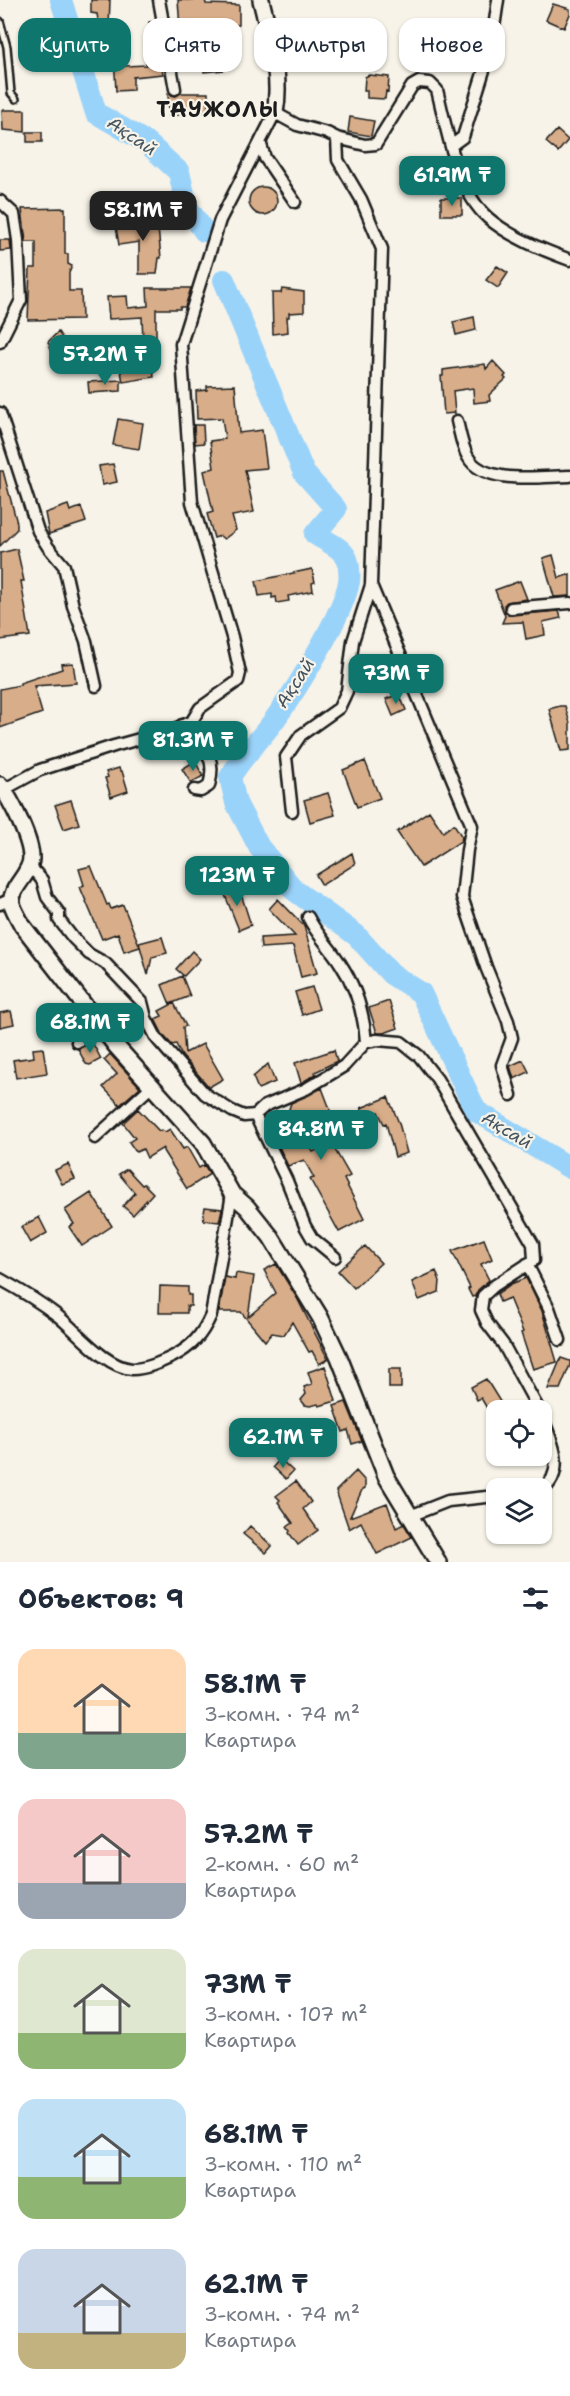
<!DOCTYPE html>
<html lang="ru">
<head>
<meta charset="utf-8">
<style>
	:root { --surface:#fff; --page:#f6f6f7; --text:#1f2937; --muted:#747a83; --accent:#0f766e }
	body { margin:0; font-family:"Shantell Sans",sans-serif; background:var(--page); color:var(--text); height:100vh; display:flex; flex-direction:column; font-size:22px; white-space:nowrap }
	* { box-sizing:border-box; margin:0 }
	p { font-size:20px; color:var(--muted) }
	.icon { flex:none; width:33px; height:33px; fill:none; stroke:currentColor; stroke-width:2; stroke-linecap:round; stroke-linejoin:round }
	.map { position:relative; height:1562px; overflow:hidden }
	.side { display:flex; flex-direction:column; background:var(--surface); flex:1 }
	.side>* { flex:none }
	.top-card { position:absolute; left:18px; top:18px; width:534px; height:54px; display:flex; gap:12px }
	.tools { position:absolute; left:486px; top:1400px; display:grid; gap:12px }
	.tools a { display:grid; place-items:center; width:66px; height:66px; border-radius:12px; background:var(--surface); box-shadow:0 2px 4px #0004; font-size:30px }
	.price { position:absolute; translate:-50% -51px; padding:0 14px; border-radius:12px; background:var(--accent); color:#fff; font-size:20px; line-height:39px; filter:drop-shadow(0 2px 3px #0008) }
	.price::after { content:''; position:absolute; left:50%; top:36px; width:18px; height:14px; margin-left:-9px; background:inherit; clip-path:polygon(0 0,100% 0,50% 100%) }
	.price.current { background:#222; color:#fff }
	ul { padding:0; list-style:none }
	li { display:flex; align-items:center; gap:18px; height:150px; padding:0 18px }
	li span { display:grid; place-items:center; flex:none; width:168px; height:120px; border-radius:18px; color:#555 }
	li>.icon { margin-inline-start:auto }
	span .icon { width:72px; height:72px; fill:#fffc; stroke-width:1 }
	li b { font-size:26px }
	h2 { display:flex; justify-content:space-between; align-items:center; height:72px; padding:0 18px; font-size:26px }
	.pill { padding:0 21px; border-radius:18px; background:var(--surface); box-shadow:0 2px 4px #0004; font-size:21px; line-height:54px }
	.pill.current { background:var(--accent); color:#fff }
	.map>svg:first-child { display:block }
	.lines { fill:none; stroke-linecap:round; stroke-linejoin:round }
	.river { stroke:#9ad3fa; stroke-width:22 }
	.building { fill:#d8ad89; stroke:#1c1c1c; stroke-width:1.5 }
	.lane-casing { stroke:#1c1c1c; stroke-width:10 }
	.street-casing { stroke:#1c1c1c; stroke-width:15 }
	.secondary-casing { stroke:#1c1c1c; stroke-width:20 }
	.lane { stroke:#f7f3e8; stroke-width:5 }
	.street { stroke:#f7f3e8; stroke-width:10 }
	.secondary { stroke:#f7f3e8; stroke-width:15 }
	.labels { text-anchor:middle; stroke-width:4.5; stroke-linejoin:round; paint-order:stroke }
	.water-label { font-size:18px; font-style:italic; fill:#42535f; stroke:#f7f3e8 }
	.district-label { font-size:22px; font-weight:bold; letter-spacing:1.5px; fill:#1c1c1c; stroke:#f7f3e8 }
</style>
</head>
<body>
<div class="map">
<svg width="570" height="1562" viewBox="0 0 570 1562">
	<rect width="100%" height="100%" fill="#f7f3e8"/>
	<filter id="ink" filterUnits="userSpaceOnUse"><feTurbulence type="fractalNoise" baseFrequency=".0167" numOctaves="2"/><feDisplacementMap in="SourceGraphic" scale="12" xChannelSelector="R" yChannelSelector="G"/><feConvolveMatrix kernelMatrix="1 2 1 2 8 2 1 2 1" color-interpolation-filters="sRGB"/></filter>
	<g filter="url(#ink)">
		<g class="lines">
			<path class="river" d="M61,0L96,113L146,142L179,172L187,207L204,231
				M224,280L304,473L336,509L315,534C325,541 342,547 347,559C349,564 350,576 349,582C343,615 296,690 275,719C261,739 243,755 230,777L236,803L259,847L294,890L356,935L391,974L421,993L476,1111L570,1168"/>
		</g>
		<path class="building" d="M91,0H110L109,27L119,26L125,66L146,65V62H152L149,22H155L163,74L133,77V90L116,91L114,56L104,57L97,14L91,13Z
			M178,0H205L206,4L239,5V25L180,28Z
			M553,4L570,9V14L564,28L546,20Z
			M416,34L435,35L434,50L415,49Z
			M228,41L230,54L223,57L224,70L204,72L202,52L210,51V44Z
			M332,41L335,60L313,63L311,49L318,48L317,43Z
			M185,48L187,61L178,62L175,49Z
			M369,75L389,77L388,92L386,91L385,99L367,98V91H364L365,77Z
			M181,93H208V112H185V114L169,116L168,94L176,96Z
			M2,110H25V132L3,130Z
			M350,117L374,121L371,136L348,132Z
			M557,130L568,140L558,152L546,142Z
			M27,132H42V142H27Z
			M249 201a14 14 0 1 1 28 0a14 14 0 1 1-28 0Z
			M441,198H462V215H441Z
			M65,208V254H68V264L72,266L69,273V291H81L82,319L28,320L30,268H36V242H26L22,209Z
			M141,215L142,221L157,218L161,258H159L157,274H139V242L119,245L116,227H121L120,223L128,222L127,218Z
			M0,240H10L11,250L0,251Z
			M497,266L508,273L498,288L486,280Z
			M147,288H191L185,307H180V309H156V339L143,340L142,317L109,319L107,297L127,296L128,308L148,306Z
			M282,289L304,292V312L289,313V317H287L288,332L273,334L272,293H281Z
			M474,317L476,330L456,335L453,322Z
			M58,332L66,343L64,348L56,352L51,349L48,342Z
			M150,353L154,377L123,382L120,366L123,365L122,358Z
			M493,361L506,375L504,377L506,379L489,395L490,401L474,403L473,388L453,391L455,413L444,414L441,376H443V370L485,364L486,369Z
			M121,380V391L89,393L88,382Z
			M235,385L239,433L262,430L267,468L245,470L254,512L232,516L236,530L224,539L220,536L214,538L207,514L213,512L204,471L214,468L210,441L225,439L222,418L197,419L196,391L207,390V386Z
			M118,419L143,423L139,449L113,445Z
			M194,425H203L204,443L195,444Z
			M113,464L117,482L102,485L99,466Z
			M0,471H3L17,523V529L0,546Z
			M68,505L70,511L81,507L86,522L49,534L45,513Z
			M17,549L24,581H21L30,636L0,640V553Z
			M553,555L559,578L570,574V596L554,597L543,558Z
			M312,569L315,582L312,583L313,591L288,596L289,601L277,603L276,597L272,598V594L259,596L256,581Z
			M520,581L527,599L507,602L504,605L505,612L512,615L559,611L561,618L543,622L545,635L526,639L523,622L502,623L505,616L495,590Z
			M73,663L76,683L34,686L42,713L0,728V689L20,685V683L62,669L61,664Z
			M399,694L406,710L393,716L386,699Z
			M560,706H565L570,723V750L561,751L549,709Z
			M195,761L203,776L191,783L182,769Z
			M365,761L380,798L357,807L343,770Z
			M119,768L120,771H122L128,791L111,797L105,778L108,777L106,772Z
			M328,793L335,815L310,822L304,800Z
			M71,800L79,824L64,829L55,805Z
			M429,811L443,832L454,824L462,837L461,841L421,867L397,832Z
			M352,853L355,864L322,885L316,875Z
			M91,866L107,905L109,904L111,909L123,905L140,947L124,952L118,933L102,939L80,887L84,885L79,869Z
			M236,885L238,891H240L251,925L239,930L223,890Z
			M278,899L304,926L317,973L301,977L293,946L261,948L260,938L295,936L269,909Z
			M162,937L167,953L152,957L148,975L139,943Z
			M192,951L200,959L184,976L176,969Z
			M182,976L190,996L170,1004L162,985Z
			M312,987L319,1009L302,1015L295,992Z
			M389,1001L398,1028L384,1033H377L369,1008Z
			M174,1003L186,1026L183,1027L185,1053L203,1044L223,1079L209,1087L182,1056L176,1044L172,1045L163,1035L155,1019L162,1016L159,1011Z
			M11,1011L14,1024L0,1027V1013Z
			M92,1042L101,1059L90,1065L86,1064L78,1049Z
			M43,1048L47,1073L16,1078L13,1060L34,1057L33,1049Z
			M334,1050L337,1061L315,1072L316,1074L301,1083L295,1063Z
			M110,1054L140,1087L120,1105L103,1087L117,1074L104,1060Z
			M523,1060L529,1072L514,1079L510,1066Z
			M268,1064L275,1082L258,1089L253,1077Z
			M322,1088L330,1109L328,1120L302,1129L313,1152L331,1143L350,1176L344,1179L364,1219L339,1232L310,1179L314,1178L304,1160L288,1166L275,1138L300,1126L289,1109L291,1103Z
			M388,1097L399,1123L407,1153L395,1157L386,1123L384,1124L378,1112L365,1118L361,1108Z
			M138,1109L159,1131L161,1130L165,1132L170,1129L183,1149L187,1147L199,1168L204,1165L210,1174L187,1189L163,1151V1148L147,1158L143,1149L136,1152L129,1142L135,1138L123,1123Z
			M68,1164L75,1179L62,1184L55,1170Z
			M127,1169L142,1185L144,1184L153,1193L133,1215L123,1206L135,1193L119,1174Z
			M91,1193L112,1226L82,1246L69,1227L74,1224L65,1210Z
			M205,1207L222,1209L219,1222L203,1220Z
			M39,1217L47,1233L30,1243L21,1227Z
			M484,1239L492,1259L481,1264L489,1280L478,1290L475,1296L472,1297L468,1289L470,1288L452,1251Z
			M365,1246L381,1263L354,1288L338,1271Z
			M276,1264L297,1298L328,1359L319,1364L312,1351L309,1352L292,1322L284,1335L272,1333L265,1341L241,1312H219L225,1277L235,1279L236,1273L254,1276L248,1317L276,1293L264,1270Z
			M436,1271L440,1281L439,1292L419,1300L412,1282Z
			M526,1278L542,1311L557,1362L533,1369L521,1333L523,1332L509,1298L500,1302L497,1294L511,1284Z
			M160,1286L188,1287V1295H191V1306H187V1313H159Z
			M561,1358L570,1361V1365L560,1389H548Z
			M325,1366L336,1401L319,1406L318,1404L310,1406L305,1405L301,1400L306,1394L304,1387L312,1384L308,1372Z
			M389,1369H401V1388H389Z
			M486,1379L504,1408L496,1410L491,1415L481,1398L477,1400L471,1387Z
			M346,1402L362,1441L352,1444L348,1430L343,1432L334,1406Z
			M280,1459L293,1471L286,1479L273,1467Z
			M356,1471L365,1481V1488L362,1490L350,1517L387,1503L396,1528L404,1524L412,1537L377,1554L361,1522L349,1529L336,1491Z
			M296,1481L311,1502L303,1509L318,1530L298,1545L289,1533L290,1531L287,1527L293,1523L278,1502L280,1500L276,1496Z
			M250,1526L272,1546L266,1553L243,1534Z"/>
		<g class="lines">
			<g class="lane-casing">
				<path id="lane" d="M0,21L7,47L11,93L16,99"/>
			</g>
			<g class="street-casing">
				<path id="street" d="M159,0L175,89
					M337,138L338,160L361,199L382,249L371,585L472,826L467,850L462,897L486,967L508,1021L512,1038L502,1065L511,1095
					M261,145L265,158L295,202
					M452,145L463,137L491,48L498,0
					M0,201L14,214L18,240L21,300L0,342
					M0,413L38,531L48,547L64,566L73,606L86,641L96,686
					M457,421C460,433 462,447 468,457C484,486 543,476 570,476
					M511,608L570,603
					M182,725C201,750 218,751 209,786L201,791L194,790
					M3,790L40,770L114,746L172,730L192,721L200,708L238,681L240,673L232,637L192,502L181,344L220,220L275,113L297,125L327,133L337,138L365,145L376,144L412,86L419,82L430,83L437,90C447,129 456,190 488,218C510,237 543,250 570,260
					M292,811L286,757L301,735L339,708L347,691L353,641L371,585
					M30,866L42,880L47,897L59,913V920L73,938L89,954L105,963L142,1002L146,1018L157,1039L205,1094L232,1111L244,1116L255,1115L265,1106L306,1089L344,1066L366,1042L377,1040L401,1042L419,1056L437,1079L533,1244L534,1260L494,1286L483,1296L481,1310L487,1323L503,1344L539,1410
					M0,904L12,899
					M308,917C316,934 330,947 340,963C356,987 364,1014 366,1042
					M77,1042L102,1028
					M255,1115L287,1181L305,1226L312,1238L335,1257
					M95,1138L153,1085
					M527,1264L549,1308L560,1340
					M0,1279C20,1290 40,1302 58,1316C78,1332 105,1367 132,1369C146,1369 159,1363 172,1357C192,1347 202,1335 211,1315L232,1194
					M542,1417C552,1441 567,1471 542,1491
					M410,1516L448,1501L496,1496"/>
			</g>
			<g class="secondary-casing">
				<path id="secondary" d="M261,0C270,38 282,75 275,113
					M0,785C11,800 31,839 31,858C31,875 9,887 12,904C14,911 19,919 22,925L116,1046L203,1143L232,1194L247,1207L271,1237L320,1317L339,1357L386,1476L438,1562"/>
			</g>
			<use href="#lane" class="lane"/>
			<use href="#street" class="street"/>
			<use href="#secondary" class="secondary"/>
		</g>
	</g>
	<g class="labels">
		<g class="water-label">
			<text transform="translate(132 136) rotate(34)" y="6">Ақсай</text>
			<text transform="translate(295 683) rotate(-57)" y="6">Ақсай</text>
			<text transform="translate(507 1130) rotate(31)" y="6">Ақсай</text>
		</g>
		<g class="district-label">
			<text x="218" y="117">ТАУЖОЛЫ</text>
		</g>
	</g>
</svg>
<div class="tools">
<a><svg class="icon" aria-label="locate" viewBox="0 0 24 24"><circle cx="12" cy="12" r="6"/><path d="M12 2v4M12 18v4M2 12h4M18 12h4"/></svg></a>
<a><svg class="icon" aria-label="layers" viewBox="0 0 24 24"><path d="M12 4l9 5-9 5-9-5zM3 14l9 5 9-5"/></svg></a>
</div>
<b class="price" style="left:452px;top:207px">61.9M ₸</b>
<b class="price current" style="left:143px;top:242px">58.1M ₸</b>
<b class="price" style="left:105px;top:386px">57.2M ₸</b>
<b class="price" style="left:396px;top:705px">73M ₸</b>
<b class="price" style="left:193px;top:772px">81.3M ₸</b>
<b class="price" style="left:237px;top:907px">123M ₸</b>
<b class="price" style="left:90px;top:1054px">68.1M ₸</b>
<b class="price" style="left:321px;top:1161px">84.8M ₸</b>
<b class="price" style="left:283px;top:1469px">62.1M ₸</b>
<div class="top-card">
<a class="pill current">Купить</a>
<a class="pill">Снять</a>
<a class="pill">Фильтры</a>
<a class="pill">Новое</a>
</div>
</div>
<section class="side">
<h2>Объектов: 9<svg class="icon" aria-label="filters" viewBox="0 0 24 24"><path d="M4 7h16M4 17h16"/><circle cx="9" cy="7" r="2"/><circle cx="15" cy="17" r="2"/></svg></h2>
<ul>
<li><span style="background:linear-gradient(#ffd9b3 70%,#7fa58c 0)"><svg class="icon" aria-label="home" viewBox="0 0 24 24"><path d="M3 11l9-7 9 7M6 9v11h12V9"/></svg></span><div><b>58.1M ₸</b><p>3-комн. · 74 m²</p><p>Квартира</p></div></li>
<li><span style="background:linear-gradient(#f6c9c9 70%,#9aa5b1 0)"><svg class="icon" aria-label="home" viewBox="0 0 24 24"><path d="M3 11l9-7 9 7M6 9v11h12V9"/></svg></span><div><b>57.2M ₸</b><p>2-комн. · 60 m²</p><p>Квартира</p></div></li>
<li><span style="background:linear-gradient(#dfe7d0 70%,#8fb573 0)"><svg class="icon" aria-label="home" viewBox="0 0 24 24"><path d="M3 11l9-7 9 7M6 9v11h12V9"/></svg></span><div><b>73M ₸</b><p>3-комн. · 107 m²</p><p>Квартира</p></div></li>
<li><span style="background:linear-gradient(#bfe0f5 65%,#8fb573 0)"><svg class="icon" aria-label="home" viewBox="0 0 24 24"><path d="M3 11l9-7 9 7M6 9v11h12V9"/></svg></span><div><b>68.1M ₸</b><p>3-комн. · 110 m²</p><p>Квартира</p></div></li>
<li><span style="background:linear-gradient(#c9d6e8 70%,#c2b280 0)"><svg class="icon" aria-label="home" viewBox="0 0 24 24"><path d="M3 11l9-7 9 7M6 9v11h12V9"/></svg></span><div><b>62.1M ₸</b><p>3-комн. · 74 m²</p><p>Квартира</p></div></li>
</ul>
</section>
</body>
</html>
